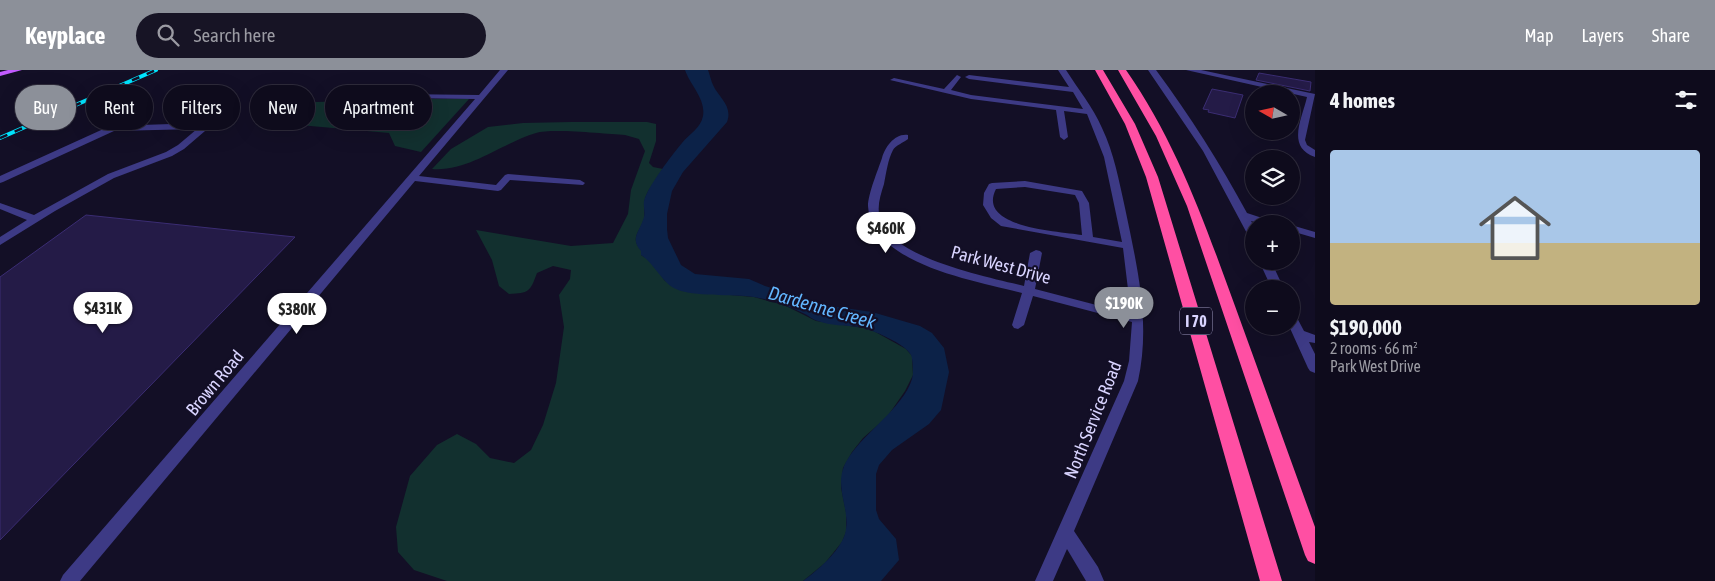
<!DOCTYPE html>
<html lang="en">
<head>
<meta charset="utf-8">
<style>
	:root { --surface:#0e0b1c; --page:#171425; --text:#f1f3f6; --muted:#9b9ba3; --line:#2e2b3b; --accent:#8c9099 }
	body { margin:0; font-family:"Asap Condensed",sans-serif; background:var(--page); color:var(--text); height:100vh; display:flex; flex-direction:column; font-size:19px; white-space:nowrap }
	* { box-sizing:border-box; margin:0 }
	p { font-size:16px; color:var(--muted) }
	.icon { flex:none; width:28px; height:28px; fill:none; stroke:currentColor; stroke-width:2; stroke-linecap:round; stroke-linejoin:round }
	.map { position:relative; flex:1; overflow:hidden }
	.details { display:flex; flex-direction:column; background:var(--surface); width:400px }
	.details>* { flex:none }
	.guide { position:absolute; left:15px; top:15px; width:475px; height:45px; display:flex; gap:10px }
	.needle { width:32px; rotate:279deg }
	.tools { position:absolute; left:1245px; top:15px; display:grid; gap:10px }
	.tools a { display:grid; place-items:center; width:55px; height:55px; border-radius:50%; background:var(--surface); box-shadow:0 5px 20px #0002,0 0 0 1px var(--line); font-size:25px }
	.price { position:absolute; translate:-50% -42px; padding:0 11px; border-radius:18px; background:#fff; color:#222; font-size:16px; line-height:32px; filter:drop-shadow(0 1px 2px #0008) }
	.price::after { content:''; position:absolute; left:50%; top:30px; width:15px; height:11px; margin-left:-8px; background:inherit; clip-path:polygon(0 0,100% 0,50% 100%) }
	.price.on { background:var(--accent); color:#fff }
	ul { padding:0; list-style:none }
	li { display:grid; align-content:center; gap:10px; height:265px; padding:0 15px }
	li+li { border-top:1px solid var(--line) }
	li span { display:grid; place-items:center; height:155px; border-radius:5px; color:#555 }
	li>.icon { margin-inline-start:auto }
	span .icon { width:90px; height:90px; fill:#fffc; stroke-width:1 }
	li b { font-size:21px }
	h2 { display:flex; justify-content:space-between; align-items:center; height:60px; padding:0 15px; font-size:21px }
	.tag { padding:0 18px; border-radius:22px; background:var(--surface); box-shadow:0 5px 20px #0002,0 0 0 1px var(--line); font-size:18px; line-height:45px }
	.tag.on { background:var(--accent); color:#fff }
	header { display:flex; align-items:center; gap:30px; box-sizing:border-box; height:70px; padding:0 25px; background:var(--accent); color:#fff }
	header strong { font-size:24px }
	nav { display:flex; gap:28px; margin-inline-start:auto; font-size:18px }
	.search { width:350px; height:45px; background:var(--page); display:flex; align-items:center; gap:12px; box-sizing:border-box; padding:0 18px; border-radius:28px; color:var(--muted); font-size:19px }
	main { display:flex; flex:1; min-height:0 }
	.map>svg:first-child { display:block }
	.green { fill:#12302f }
	.water { fill:#0c2248 }
	.building { fill:#241b47; stroke:#3b2d73 }
	.lines { fill:none; stroke-linecap:round; stroke-linejoin:round }
	.minor { fill:#3d3a85; fill-rule:evenodd }
	.major { fill:#c25bff; fill-rule:evenodd }
	.highway { fill:#ff4fa3; fill-rule:evenodd }
	.rail-casing { stroke:#00e5ff; stroke-width:4 }
	.rail { stroke:#130f26; stroke-width:2.5; stroke-dasharray:8; stroke-linecap:butt }
	.labels { text-anchor:middle; stroke-width:4.5; stroke-linejoin:round; paint-order:stroke }
	.shield { fill:#130f26; stroke:#9e99be; stroke-width:1 }
	.shield-label { font-size:16px; font-weight:bold; fill:#d9d4ff }
	.street-label { font-size:18px; fill:#d9d4ff; stroke:#130f26 }
	.water-label { font-size:19px; font-style:italic; fill:#62b6ff; stroke:#130f26 }
</style>
</head>
<body>
<header>
<strong>Keyplace</strong>
<div class="search"><svg class="icon" aria-label="search" viewBox="0 0 24 24"><circle cx="10" cy="10" r="6"/><path d="M15 15l6 6"/></svg>Search here</div>
<nav><a>Map</a><a>Layers</a><a>Share</a></nav>
</header>
<main>
<div class="map">
<svg width="1315" height="511" viewBox="0 0 1315 511">
	<rect width="100%" height="100%" fill="#130f26"/>
	<path class="green" d="M419,29H469L421,82L395,76L389,63L277,53L271,51L270,47L283,33Z
		M571,52H647L656,54V71L649,93L653,97L663,99C658,110 648,117 645,129C643,136 645,143 644,149C640,162 629,168 642,181L641,185L651,191L665,211L707,223L754,227L768,231L784,235L816,251L870,259L906,279L912,286L913,305L905,321L887,347L863,368L852,382L843,398L841,418L846,442V462L842,472L825,493L803,511H447L414,500L398,482L396,457L410,406L437,375L457,364L476,374L490,388L514,393L531,380L543,355L556,313L564,257L559,225L570,209L571,200L553,196L537,203C530,222 529,223 509,224L499,216L492,190L476,160L571,176L613,173L628,144L631,120L645,81L639,69L625,65C606,64 552,58 536,63C502,73 469,102 432,99L451,79L488,57L523,53Z"/>
	<path class="water" d="M685,0H708C710,5 711,11 713,15C719,28 733,36 727,52L683,102L672,121L667,144V159L668,168L681,195L695,204L749,209L765,216L831,236L872,242L920,256L932,263L944,278L949,302L941,340L929,354L892,380L879,395L876,404V440L879,449L896,469L899,490L881,511H803C817,501 840,481 845,464C852,437 830,415 849,387C864,363 910,332 913,304C913,299 913,290 911,285C906,274 871,259 859,257C846,255 830,256 818,251C813,250 809,246 805,244C789,236 772,230 754,227C733,224 693,227 676,219C662,213 655,194 641,185V181C630,169 639,162 643,150C646,144 643,137 644,131C648,116 672,85 682,73C689,64 701,58 703,46C706,29 690,15 685,0Z"/>
	<path class="building" d="M1259,3L1311,12L1310,21L1256,10Z
		M1212,19L1243,25L1235,48L1208,42L1209,40L1203,39Z
		M86,145L295,167L0,470V207Z"/>
	<g class="lines">
		<path class="minor" d="M500,0H508L419,106L496,115L505,105L508,104L580,110L585,113L583,115L510,110L501,120L498,121L415,111L80,511H60L63,505L475,29L401,28H398V24L479,25Z
			M1058,0H1066C1078,19 1093,37 1102,58C1114,83 1119,111 1125,138C1137,196 1151,252 1138,311L1074,461L1098,497L1104,511H1086L1067,479L1053,511H1035L1124,311L1129,291L1132,252L1033,226L1024,255L1018,259L1014,258L1012,255L1022,223C977,211 872,195 868,136C868,124 878,100 882,88C885,77 895,63 908,65V69C904,72 895,76 893,80C888,89 886,104 884,114C880,127 876,138 881,151C895,189 988,207 1024,216L1030,183L1036,180L1040,181L1042,183L1035,219L1131,244L1123,178L1001,156L991,148L983,135L984,123L989,114L992,113L1025,111L1082,121L1089,133L1093,167L1122,172L1104,87L1087,44L1064,41L1068,67L1064,70L1060,67L1056,40L971,29L890,10L894,8L944,19L957,5L961,7L951,20L971,25L1083,39L1073,22L969,9L965,7L969,5L1069,17ZM1025,117L1075,125L1079,133L1082,165C1059,161 976,158 996,119Z
			M1148,0H1156C1190,46 1220,93 1247,143L1280,154H1263L1251,151L1254,156V170L1250,169L1203,81Z
			M1186,0H1201L1315,24L1305,70L1307,75L1315,80V87C1286,77 1302,49 1307,27Z
			M202,53L206,56L205,61L184,79L172,86L114,108L55,141L0,175V167L27,150L0,139V133L34,145L108,104L166,82L178,75L197,59L114,61L3,112L0,113V106L110,56Z
			M1291,155L1315,162V168L1291,161Z
			M1259,191H1271L1284,219H1272Z
			M1291,243L1295,244L1304,261L1315,265V273L1309,272L1315,284V303L1310,301L1308,298L1289,256H1291Z"/>
		<path class="major" d="M8,0H22L0,6V2Z"/>
		<path class="highway" d="M1095,0H1103L1135,54L1158,107L1282,511H1260L1146,107L1125,54Z
			M1118,0H1126C1177,73 1205,154 1235,236C1262,310 1288,383 1315,457V494L1308,491L1305,485L1187,136L1156,66Z"/>
		<g class="rail-casing">
			<path id="rail" d="M0,68L156,0"/>
		</g>
		<use href="#rail" class="rail"/>
	</g>
	<g class="labels">
		<rect class="shield" x="1180" y="237.5" width="32" height="27" rx="4"/>
		<g class="shield-label">
			<text x="1196" y="257">I 70</text>
		</g>
		<g class="street-label">
			<text transform="translate(1001 195) rotate(15)" y="6">Park West Drive</text>
			<text transform="translate(215 313) rotate(-50)" y="6">Brown Road</text>
			<text transform="translate(1093 350) rotate(-68)" y="6">North Service Road</text>
		</g>
		<g class="water-label">
			<text transform="translate(822 237) rotate(16)" y="7">Dardenne Creek</text>
		</g>
	</g>
</svg>
<div class="tools">
<a><svg class="needle" viewBox="-14 -14 28 28"><path d="M0-13l5 13h-10z" fill="#e53935"/><path d="M0 13l5-13h-10z" fill="#9b9ba3"/></svg></a>
<a><svg class="icon" aria-label="layers" viewBox="0 0 24 24"><path d="M12 4l9 5-9 5-9-5zM3 14l9 5 9-5"/></svg></a>
<a>+</a>
<a>−</a>
</div>
<b class="price" style="left:886px;top:184px">$460K</b>
<b class="price on" style="left:1124px;top:259px">$190K</b>
<b class="price" style="left:103px;top:264px">$431K</b>
<b class="price" style="left:297px;top:265px">$380K</b>
<div class="guide">
<a class="tag on">Buy</a>
<a class="tag">Rent</a>
<a class="tag">Filters</a>
<a class="tag">New</a>
<a class="tag">Apartment</a>
</div>
</div>
<section class="details">
<h2>4 homes<svg class="icon" aria-label="filters" viewBox="0 0 24 24"><path d="M4 7h16M4 17h16"/><circle cx="9" cy="7" r="2"/><circle cx="15" cy="17" r="2"/></svg></h2>
<ul>
<li><span style="background:linear-gradient(#a9c7e8 60%,#c2b280 0)"><svg class="icon" aria-label="home" viewBox="0 0 24 24"><path d="M3 11l9-7 9 7M6 9v11h12V9"/></svg></span><div><b>$190,000</b><p>2 rooms · 66 m²</p><p>Park West Drive</p></div></li>
</ul>
</section>
</main>
</body>
</html>
